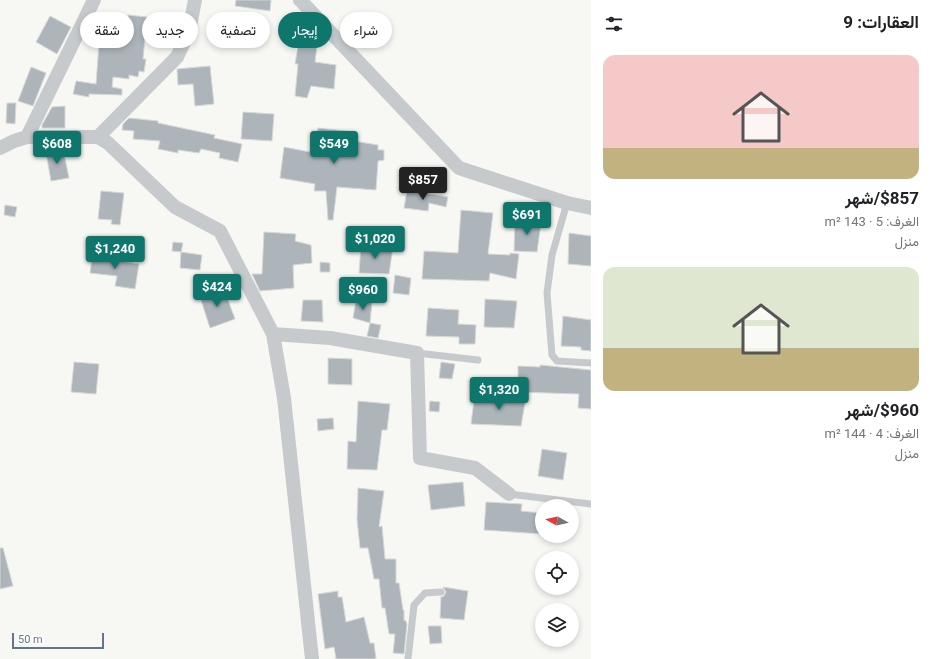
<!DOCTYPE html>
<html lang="ar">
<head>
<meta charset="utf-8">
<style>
	:root { --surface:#fff; --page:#f2f2f2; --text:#202124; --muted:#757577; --accent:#0f766e }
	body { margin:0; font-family:Roboto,Vazirmatn,sans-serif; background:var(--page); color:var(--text); direction:rtl; height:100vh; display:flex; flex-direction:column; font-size:15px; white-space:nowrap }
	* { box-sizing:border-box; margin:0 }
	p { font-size:13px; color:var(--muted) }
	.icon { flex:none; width:22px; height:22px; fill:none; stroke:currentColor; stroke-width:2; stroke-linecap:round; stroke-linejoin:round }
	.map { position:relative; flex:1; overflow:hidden; direction:ltr }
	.panel { display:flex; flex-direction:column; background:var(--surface); width:340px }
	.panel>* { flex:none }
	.top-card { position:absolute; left:12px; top:12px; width:380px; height:36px; direction:rtl; display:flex; gap:8px }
	.needle { width:26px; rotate:278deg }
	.tools { position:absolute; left:535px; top:499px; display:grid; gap:8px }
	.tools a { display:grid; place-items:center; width:44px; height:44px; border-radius:50%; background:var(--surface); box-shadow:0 2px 6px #0003; font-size:20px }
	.scale { position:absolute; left:12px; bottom:10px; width:92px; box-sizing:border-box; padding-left:4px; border:2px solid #657686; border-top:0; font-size:11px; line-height:14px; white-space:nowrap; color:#657686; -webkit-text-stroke:3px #fff; paint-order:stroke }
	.price { position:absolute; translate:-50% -34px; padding:0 9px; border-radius:4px; background:var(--accent); color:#fff; font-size:13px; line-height:26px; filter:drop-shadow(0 1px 2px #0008) }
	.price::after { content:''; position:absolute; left:50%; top:24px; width:12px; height:9px; margin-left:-6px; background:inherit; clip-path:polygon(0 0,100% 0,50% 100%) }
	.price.selected { background:#222; color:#fff }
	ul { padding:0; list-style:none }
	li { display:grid; align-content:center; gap:8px; height:212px; padding:0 12px }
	li span { display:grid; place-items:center; height:124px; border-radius:12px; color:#555 }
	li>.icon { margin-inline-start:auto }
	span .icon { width:72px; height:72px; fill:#fffc; stroke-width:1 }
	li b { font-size:17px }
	h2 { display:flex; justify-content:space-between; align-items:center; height:48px; padding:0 12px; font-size:17px }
	.tag { padding:0 14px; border-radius:18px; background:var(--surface); box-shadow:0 2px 6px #0003; font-size:14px; line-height:36px }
	.tag.selected { background:var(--accent); color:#fff }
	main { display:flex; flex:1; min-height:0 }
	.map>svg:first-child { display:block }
	.building { fill:#adb5bb; stroke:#d8d8d6 }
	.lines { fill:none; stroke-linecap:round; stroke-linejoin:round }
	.lane { stroke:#c7cacd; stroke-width:7 }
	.street { stroke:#c7cacd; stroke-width:14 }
</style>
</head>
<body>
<main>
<section class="panel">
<h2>العقارات: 9<svg class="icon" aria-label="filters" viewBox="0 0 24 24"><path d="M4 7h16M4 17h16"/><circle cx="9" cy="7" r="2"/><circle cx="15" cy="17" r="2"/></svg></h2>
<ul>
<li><span style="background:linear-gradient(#f6c9c9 75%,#c2b280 0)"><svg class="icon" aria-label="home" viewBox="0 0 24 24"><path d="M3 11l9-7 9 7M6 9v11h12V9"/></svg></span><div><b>$857/شهر</b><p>الغرف: 5 · 143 m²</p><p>منزل</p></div></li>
<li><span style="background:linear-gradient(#dfe7d0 65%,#c2b280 0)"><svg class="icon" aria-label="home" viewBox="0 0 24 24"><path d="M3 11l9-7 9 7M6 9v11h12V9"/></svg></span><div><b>$960/شهر</b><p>الغرف: 4 · 144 m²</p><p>منزل</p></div></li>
</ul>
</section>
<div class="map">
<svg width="591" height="659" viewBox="0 0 591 659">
	<rect width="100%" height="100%" fill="#f7f7f4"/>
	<path class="building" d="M236,0H271L270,11L235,6Z
		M128,15L147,17L143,59H146L144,72L139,71L138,77L129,75V79L113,77L112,87L122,89V95L89,94V97L73,94L76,81L96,84L99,43L125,45Z
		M50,16L71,27L57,54L36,42Z
		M302,23L312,25L309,46H317L315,62L336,65L334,89L311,86L307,98L295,96L298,64H295Z
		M210,66L214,104L195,106L193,84L178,85L177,69Z
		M31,67L46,73L33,106L18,101Z
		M7,103H16L15,124L6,123Z
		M65,106V128H42V125L52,107Z
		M243,112L274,114L272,141L241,139Z
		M129,118L158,121V123L215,135L214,138L242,144L238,162L219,158L220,153L201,149L199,153L178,150V153L158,149L160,141L133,139L134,131L122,130L123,124Z
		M318,128L355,132L353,141L378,145V150H384V160L378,161L376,190L337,187L333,220H328L326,191H314L315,184L280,178L284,147L310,152V150L315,151Z
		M63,149L69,178L51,181L46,153Z
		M407,190L448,197L446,207L429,203L428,211L404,208Z
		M101,191L124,193L120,225L111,224L112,220L98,219Z
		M5,205L17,207L15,217L4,215Z
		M461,210L493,213L488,254L510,255V253L519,254L516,279L490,273L489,281L422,279L424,251L458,253Z
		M515,220L541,223L537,252L514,251Z
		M264,232L296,234L295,241L311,245L312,263L293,265L294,288L260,291L252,274H262Z
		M569,233L591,236V266L568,264Z
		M173,242L183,243L181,252L172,251Z
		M361,245L393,247L389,274L359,273Z
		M93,250L103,251L102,258L139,264L135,289L115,286L117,276L90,273Z
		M181,252L202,255L200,270L180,268Z
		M320,262L330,263V272H320Z
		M395,275L411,278L409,295L393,293Z
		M224,289L235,319L210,328L200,297Z
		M485,299L517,301L514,328L484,327Z
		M303,300H322L323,322L301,321Z
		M356,300L372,302L370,323L353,318Z
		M428,308L459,310L458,324L476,325L475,344H459V337L426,336Z
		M563,316L591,320V351L581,350V347L561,346Z
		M370,323L381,325L378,338L367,336Z
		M328,358L352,359V385L328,384Z
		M74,362L99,364L96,394L71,392Z
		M441,362L455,364L452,379L439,378Z
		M540,365L591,370V409L578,408L579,394L518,392V366L540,367Z
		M499,394L526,397L521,426L471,424L474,400L499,402Z
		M358,401L390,404L387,430H382L377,470L347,469L348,441L356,442Z
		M430,401L440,402L439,412L429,411Z
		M333,418L334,429L318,431L317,419Z
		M542,449L567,453L563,480L538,476Z
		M463,482L465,506L431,510L428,485Z
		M358,488L384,491L379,527L382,526L385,559H396V583H399L403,610H404V620L406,621L407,624L404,654L393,653L395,634H389L385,608H382L379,579H374L368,548H360L357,519Z
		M486,502L522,504L521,511L542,513V534L484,530Z
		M0,548H3L13,586L0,589Z
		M443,587L468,591L464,620L440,618L441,597L444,596L446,592Z
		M338,591V597H342L346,622L364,617L370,643H374L376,659H336L334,647L325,649L318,594Z
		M428,626H441L442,643L430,644Z"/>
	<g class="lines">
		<path class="lane" d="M567,203L552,255L547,293L552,355L557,361L591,363
			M417,353L478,360
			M509,494L591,504
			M408,659L414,605L425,593L441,592"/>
		<path class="street" d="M300,0L459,168L567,203L591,208
			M27,137H98L108,143L175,207L220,231L273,334L284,398L312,659
			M98,137L177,57L189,31L195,0
			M0,148L14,141L27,137L94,0
			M273,334L330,338L417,353L420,458L475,468L509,494"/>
	</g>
</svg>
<div class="tools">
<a><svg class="needle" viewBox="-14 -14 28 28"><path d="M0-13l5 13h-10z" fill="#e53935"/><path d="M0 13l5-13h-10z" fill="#757577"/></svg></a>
<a><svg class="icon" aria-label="locate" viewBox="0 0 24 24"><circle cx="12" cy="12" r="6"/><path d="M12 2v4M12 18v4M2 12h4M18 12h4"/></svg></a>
<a><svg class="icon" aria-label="layers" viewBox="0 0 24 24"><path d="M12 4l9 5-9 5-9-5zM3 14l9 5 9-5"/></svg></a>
</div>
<div class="scale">50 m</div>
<b class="price" style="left:57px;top:165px">$608</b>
<b class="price" style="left:334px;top:165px">$549</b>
<b class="price selected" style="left:423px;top:201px">$857</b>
<b class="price" style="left:527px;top:236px">$691</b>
<b class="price" style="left:375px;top:260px">$1,020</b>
<b class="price" style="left:115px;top:270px">$1,240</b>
<b class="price" style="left:217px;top:308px">$424</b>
<b class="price" style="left:363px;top:311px">$960</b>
<b class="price" style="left:499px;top:411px">$1,320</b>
<div class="top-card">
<a class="tag">شراء</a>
<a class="tag selected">إيجار</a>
<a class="tag">تصفية</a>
<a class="tag">جديد</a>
<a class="tag">شقة</a>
</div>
</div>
</main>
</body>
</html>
